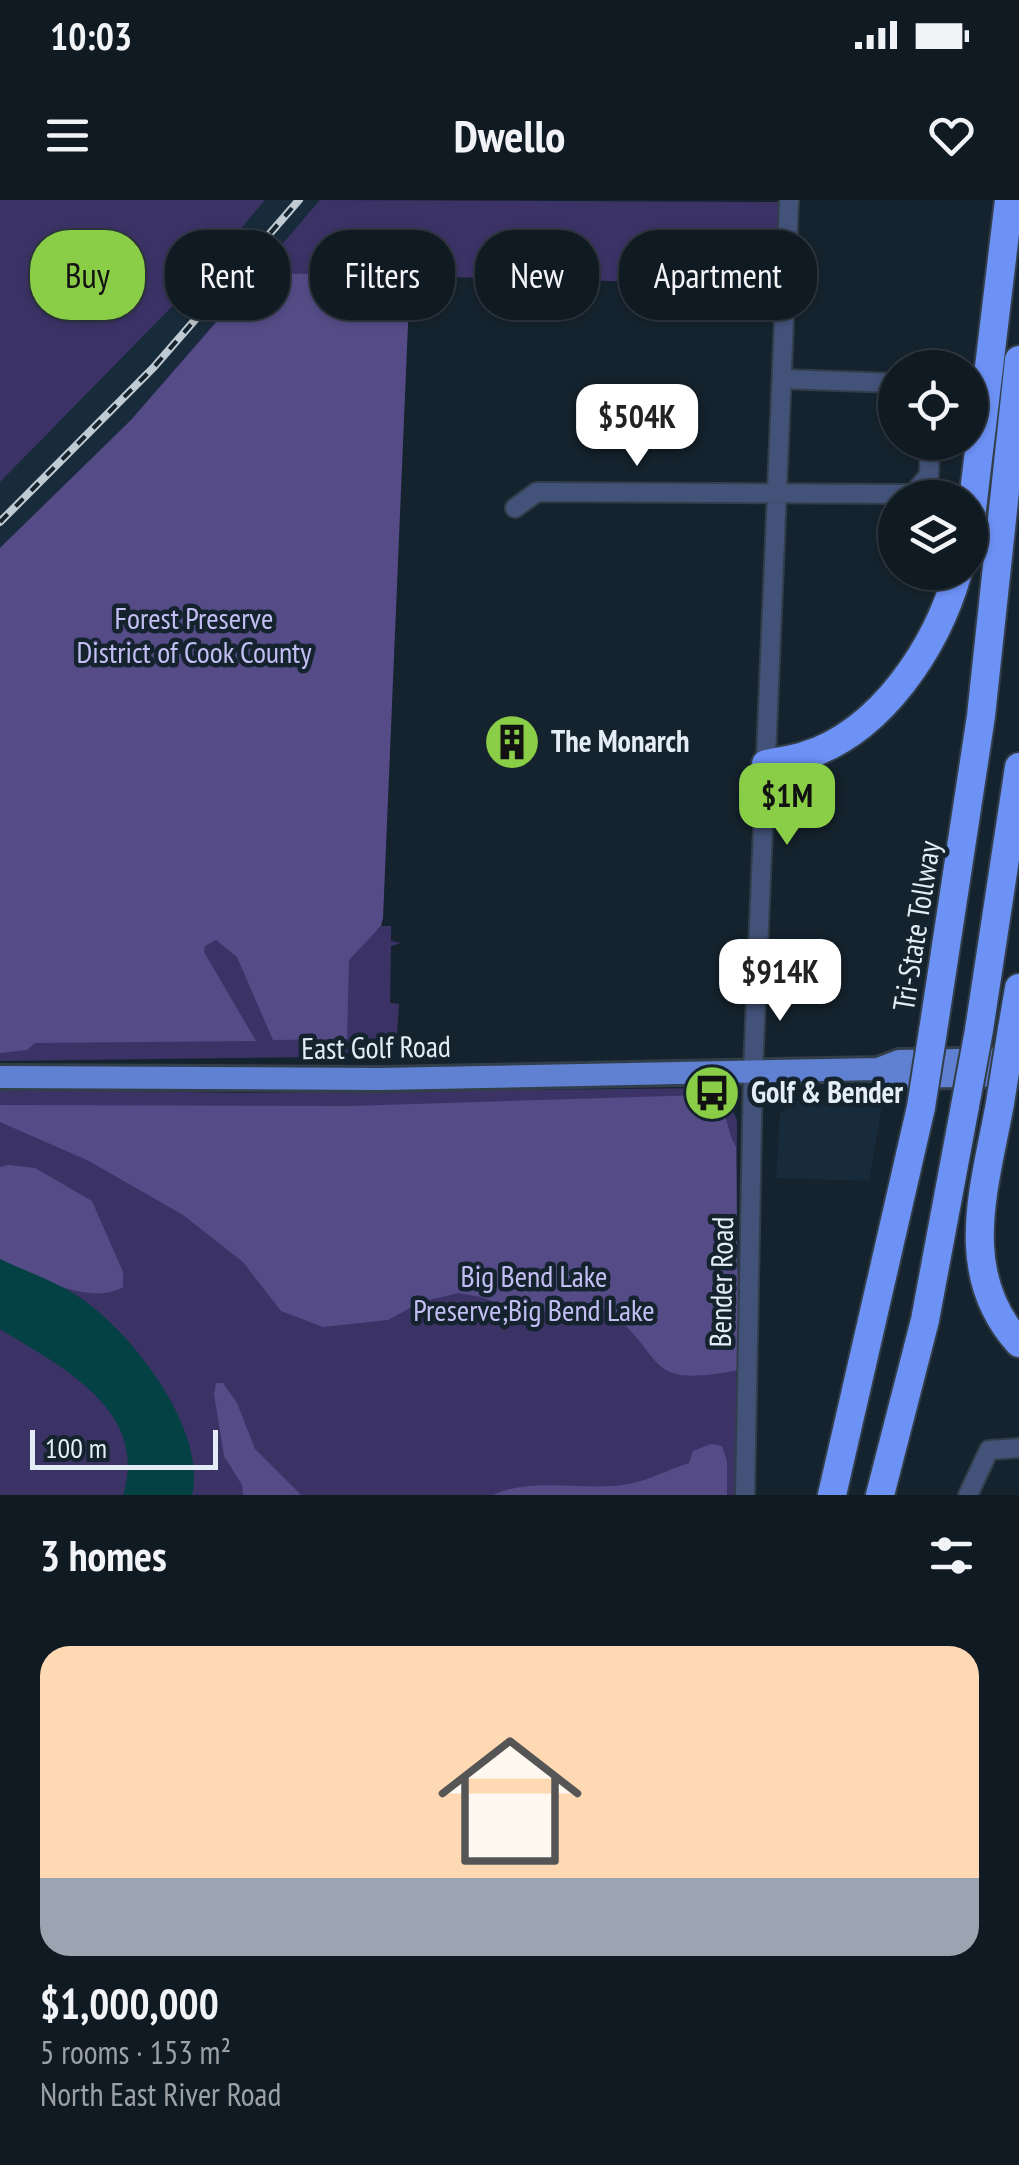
<!DOCTYPE html>
<html lang="en">
<head>
<meta charset="utf-8">
<style>
	:root { --surface:#101a22; --page:#1e272f; --text:#f1f3f6; --muted:#9ca1a5; --line:#303840; --accent:#8ace47 }
	body { margin:0; font-family:"PT Sans Narrow",sans-serif; background:var(--page); color:var(--text); height:100vh; display:flex; flex-direction:column; font-size:38px; white-space:nowrap }
	* { box-sizing:border-box; margin:0 }
	p { font-size:32px; color:var(--muted) }
	.icon { flex:none; width:55px; height:55px; fill:none; stroke:currentColor; stroke-width:2; stroke-linecap:round; stroke-linejoin:round }
	.map { position:relative; height:1295px; overflow:hidden }
	.sheet { display:flex; flex-direction:column; background:var(--surface); flex:1 }
	.sheet>* { flex:none }
	.top-card { position:absolute; left:30px; top:30px; width:960px; height:90px; display:flex; gap:20px }
	.tools { position:absolute; left:878px; top:150px; display:grid; gap:20px }
	.tools a { display:grid; place-items:center; width:110px; height:110px; border-radius:50%; background:var(--surface); box-shadow:0 2px 8px #0004,0 0 0 2px var(--line); font-size:50px }
	.scale { position:absolute; left:30px; bottom:25px; width:188px; box-sizing:border-box; padding-left:10px; border:5px solid #e4edf5; border-top:0; font-size:28px; line-height:35px; white-space:nowrap; color:#e4edf5; -webkit-text-stroke:8px #15232e; paint-order:stroke }
	.price { position:absolute; translate:-50% -85px; padding:0 22px; border-radius:20px; background:#fff; color:#222; font-size:32px; line-height:65px; filter:drop-shadow(0 2px 5px #0008) }
	.price::after { content:''; position:absolute; left:50%; top:60px; width:30px; height:22px; margin-left:-15px; background:inherit; clip-path:polygon(0 0,100% 0,50% 100%) }
	.price.current { background:var(--accent); color:#111 }
	ul { padding:0; list-style:none }
	li { display:grid; align-content:center; gap:20px; height:530px; padding:0 40px }
	li span { display:grid; place-items:center; height:310px; border-radius:30px; color:#555 }
	li>.icon { margin-inline-start:auto }
	span .icon { width:180px; height:180px; fill:#fffc; stroke-width:1 }
	li b { font-size:42px }
	h2 { display:flex; justify-content:space-between; align-items:center; height:120px; padding:0 40px; font-size:42px }
	.chip { padding:0 35px; border-radius:40px; background:var(--surface); box-shadow:0 2px 8px #0004,0 0 0 2px var(--line); font-size:35px; line-height:90px }
	.chip.current { background:var(--accent); color:#111 }
	.status { display:flex; justify-content:space-between; align-items:center; height:70px; padding:0 50px; background:var(--surface); direction:ltr }
	.status svg { height:28px; fill:currentColor }
	header { display:flex; justify-content:space-between; align-items:center; height:130px; padding:0 40px; background:var(--surface); font-size:45px; font-weight:700 }
	.map>svg:first-child { display:block }
	.built { fill:#182b3b }
	.green { fill:#3b3366 }
	.forest { fill:#554c87 }
	.water { fill:#044144 }
	.lines { fill:none; stroke-linecap:round; stroke-linejoin:round }
	.minor-casing { stroke:#323f4a; stroke-width:22 }
	.major-casing { stroke:#323f4a; stroke-width:28 }
	.highway-casing { stroke:#323f4a; stroke-width:32 }
	.minor { stroke:#425279; stroke-width:18 }
	.major { stroke:#6080d2; stroke-width:22 }
	.highway { stroke:#6d92f6; stroke-width:28 }
	.rail-casing { stroke:#c0cad2; stroke-width:8 }
	.rail { stroke:#15232e; stroke-width:4; stroke-dasharray:11; stroke-linecap:butt }
	.highway-bridge-casing { stroke:#323f4a; stroke-width:32; stroke-linecap:butt }
	.highway-bridge { stroke:#6d92f6; stroke-width:28 }
	.labels { text-anchor:middle; stroke-width:9; stroke-linejoin:round; paint-order:stroke }
	.park-label { font-size:30px; fill:#c3bef3; stroke:#15232e }
	.poi-label { font-size:30px; font-weight:bold; fill:#e4edf5; stroke:#15232e; text-anchor:start }
	.street-label { font-size:30px; fill:#e4edf5; stroke:#15232e }
</style>
</head>
<body>
<div class="status"><b>10:03</b><svg viewBox="0 0 49 12"><path d="M0 12V9h3v3zM5 12V6h3v6zM10 12V3h3v9zM15 12V0h3v12zM26 1h20v11H26zM47 4h2v5h-2z"/></svg></div>
<header><svg class="icon" aria-label="menu" viewBox="0 0 24 24"><path d="M4 6h16M4 12h16M4 18h16"/></svg>Dwello<svg class="icon" aria-label="heart" viewBox="0 0 24 24"><path d="M12 20l-8-8c-3-5 5-10 8-4 3-6 11-1 8 4z"/></svg></header>
<div class="map">
<svg width="1019" height="1295" viewBox="0 0 1019 1295">
	<rect width="100%" height="100%" fill="#15232e"/>
	<path class="built" d="M265,0H320L131,220L0,348V249L196,82Z
		M793,901H883L869,981L776,978L780,914Z"/>
	<path class="green" d="M0,0H265L196,82L0,282Z
		M320,0L779,2L776,85L405,76L377,731L381,726H391V741L401,743L391,746L390,803L399,804L397,835L394,839H371V847H388L385,848L317,857L0,861V348L131,220Z
		M708,888L727,897L737,920L736,1295H0V889L242,893Z"/>
	<path class="forest" d="M260,73L410,76L383,718L381,726L349,760L347,839L273,840L237,757L216,740L205,746L204,752L256,841L35,843L27,850L0,853V348L131,220Z
		M702,895C731,902 723,925 736,947L739,1170C643,1188 670,1162 609,1110L522,1112L481,1097L458,1093L421,1102L388,1120L323,1127L281,1111L243,1062L183,1015L89,961L0,922V905L350,906Z
		M8,965L35,968L92,1001L123,1072V1087C90,1107 31,1075 0,1059V967Z
		M216,1183H223L237,1203L255,1249L301,1295H243L242,1285L224,1256L214,1194Z
		M711,1244L722,1246L727,1261V1295H493C533,1276 586,1292 629,1284C649,1280 670,1269 689,1263L693,1251Z"/>
	<path class="water" d="M0,1059C21,1069 43,1077 64,1088C122,1117 209,1227 192,1295H123C150,1210 60,1166 0,1129Z"/>
	<g class="lines">
		<g class="minor-casing">
			<path id="minor" d="M782,179L895,183
				M515,308L537,292L913,294L929,275L930,242
				M745,1295L753,871L789,0
				M968,1295L989,1250L1019,1248"/>
		</g>
		<g class="major-casing">
			<path id="major" d="M878,869L899,861L1019,859
				M0,877L380,879L878,869L899,877L1019,875"/>
		</g>
		<g class="highway-casing">
			<path id="highway" d="M970,326L1009,0
				M766,564C778,561 792,560 804,556C882,532 937,446 958,372
				M1012,829L1019,788
				M979,830L1019,567
				M933,831L981,516L1019,160
				M1000,903C985,987 955,1072 1019,1143
				M832,1295L921,907
				M880,1295L925,1120L965,906"/>
		</g>
		<use href="#minor" class="minor"/>
		<use href="#major" class="major"/>
		<use href="#highway" class="highway"/>
		<g class="rail-casing">
			<path id="rail" d="M0,322L154,167L299,0"/>
		</g>
		<use href="#rail" class="rail"/>
		<g class="highway-bridge-casing">
			<path id="highway-bridge" d="M1000,903L1012,829
				M965,906L979,830
				M921,907L933,831"/>
		</g>
		<use href="#highway-bridge" class="highway-bridge"/>
	</g>
	<defs>
		<g id="building-disc" transform="scale(2.875)"><circle r="9.5" fill="#8ace47" stroke="#15232e"/><path d="M-4-6H4V6H1V3H-1V6H-4ZM-2.5-4.3h1.7v1.8h-1.7ZM.8-4.3h1.7v1.8H.8ZM-2.5-1h1.7V.8h-1.7ZM.8-1h1.7V.8H.8Z" fill="#111"/></g>
		<g id="bus-disc" transform="scale(2.875)"><circle r="9.5" fill="#8ace47" stroke="#15232e"/><path d="M-5-6H5V4H4V6H2V4H-2V6H-4V4H-5ZM-3.5-4V0h7V-4ZM-3.5 1.2v1.5H-2V1.2ZM2 1.2v1.5H3.5V1.2Z" fill="#111"/></g>
	</defs>
	<g fill-rule="evenodd">
		<use href="#building-disc" x="512" y="542"/>
		<use href="#bus-disc" x="712" y="893"/>
	</g>
	<g class="labels">
		<g class="park-label">
			<text x="194" y="429">Forest Preserve<tspan x="194" dy="34">District of Cook County</tspan></text>
			<text x="534" y="1087">Big Bend Lake<tspan x="534" dy="34">Preserve;Big Bend Lake</tspan></text>
		</g>
		<g class="poi-label">
			<text x="551" y="552">The Monarch</text>
			<text x="751" y="903">Golf &amp; Bender</text>
		</g>
		<g class="street-label">
			<text transform="translate(917 726) rotate(-81)" y="10">Tri-State Tollway</text>
			<text transform="translate(376 848) rotate(-1)" y="10">East Golf Road</text>
			<text transform="translate(722 1082) rotate(-89)" y="10">Bender Road</text>
		</g>
	</g>
</svg>
<div class="tools">
<a><svg class="icon" aria-label="locate" viewBox="0 0 24 24"><circle cx="12" cy="12" r="6"/><path d="M12 2v4M12 18v4M2 12h4M18 12h4"/></svg></a>
<a><svg class="icon" aria-label="layers" viewBox="0 0 24 24"><path d="M12 4l9 5-9 5-9-5zM3 14l9 5 9-5"/></svg></a>
</div>
<div class="scale">100 m</div>
<b class="price" style="left:637px;top:269px">$504K</b>
<b class="price current" style="left:787px;top:648px">$1M</b>
<b class="price" style="left:780px;top:824px">$914K</b>
<div class="top-card">
<a class="chip current">Buy</a>
<a class="chip">Rent</a>
<a class="chip">Filters</a>
<a class="chip">New</a>
<a class="chip">Apartment</a>
</div>
</div>
<section class="sheet">
<h2>3 homes<svg class="icon" aria-label="filters" viewBox="0 0 24 24"><path d="M4 7h16M4 17h16"/><circle cx="9" cy="7" r="2"/><circle cx="15" cy="17" r="2"/></svg></h2>
<ul>
<li><span style="background:linear-gradient(#ffd9b3 75%,#9aa5b1 0)"><svg class="icon" aria-label="home" viewBox="0 0 24 24"><path d="M3 11l9-7 9 7M6 9v11h12V9"/></svg></span><div><b>$1,000,000</b><p>5 rooms · 153 m²</p><p>North East River Road</p></div></li>
</ul>
</section>
</body>
</html>
